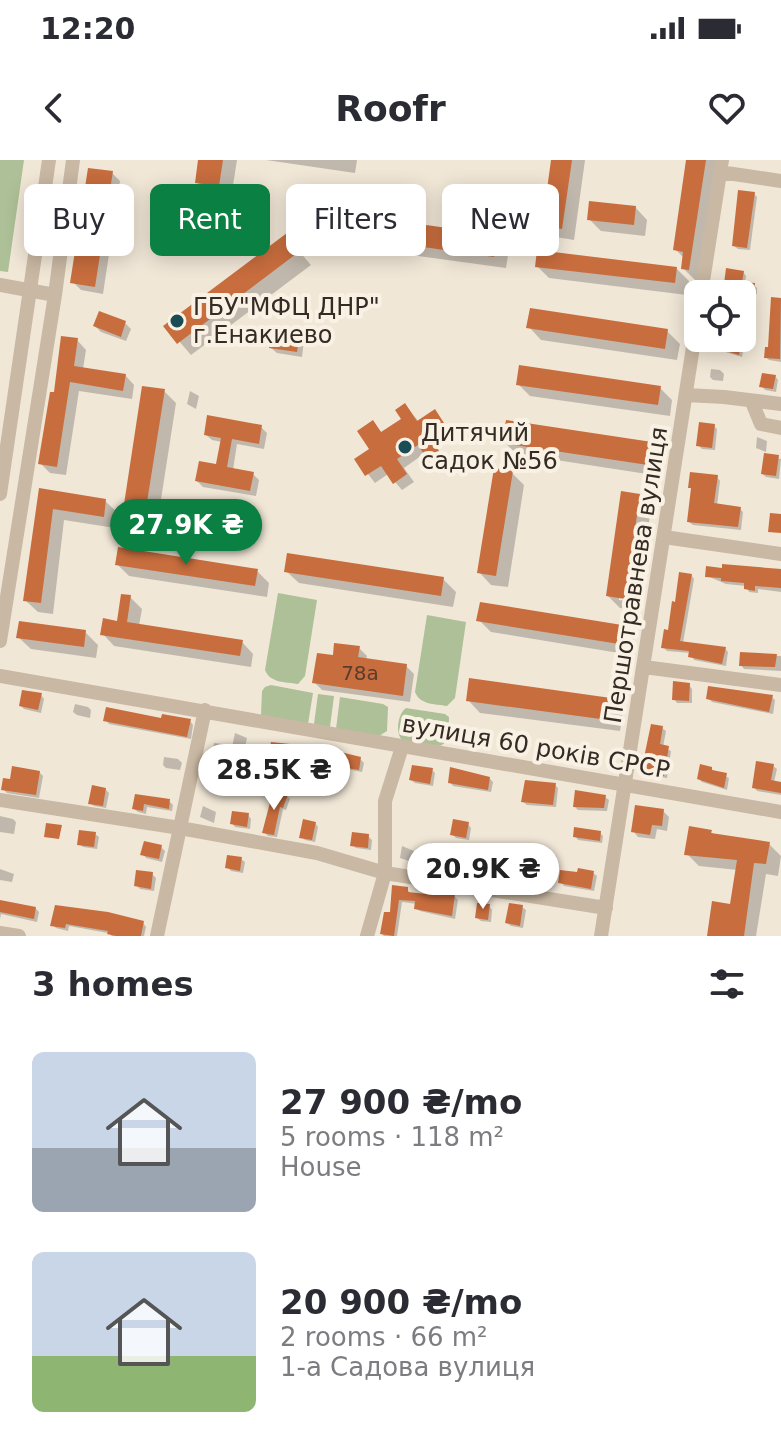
<!DOCTYPE html>
<html lang="en">
<head>
<meta charset="utf-8">
<style>
	:root { --surface:#fff; --page:#f2f2f3; --text:#2b2b33; --muted:#7c7c81; --accent:#0b8043 }
	body { margin:0; font-family:"DejaVu Sans",sans-serif; background:var(--page); color:var(--text); height:100vh; display:flex; flex-direction:column; font-size:30px; white-space:nowrap }
	* { box-sizing:border-box; margin:0 }
	p { font-size:26px; color:var(--muted) }
	.icon { flex:none; width:44px; height:44px; fill:none; stroke:currentColor; stroke-width:2; stroke-linecap:round; stroke-linejoin:round }
	.map { position:relative; height:776px; overflow:hidden }
	.panel { display:flex; flex-direction:column; background:var(--surface); flex:1 }
	.panel>* { flex:none }
	.guide { position:absolute; left:24px; top:24px; width:734px; height:72px; display:flex; gap:16px }
	.fabs { position:absolute; left:684px; top:120px; display:grid; gap:16px }
	.fabs a { display:grid; place-items:center; width:72px; height:72px; border-radius:12px; background:var(--surface); box-shadow:0 4px 20px #0003; font-size:40px }
	.price { position:absolute; translate:-50% -68px; padding:0 18px; border-radius:28px; background:#fff; color:#222; font-size:26px; line-height:52px; filter:drop-shadow(0 2px 4px #0008) }
	.price::after { content:''; position:absolute; left:50%; top:48px; width:24px; height:18px; margin-left:-12px; background:inherit; clip-path:polygon(0 0,100% 0,50% 100%) }
	.price.on { background:var(--accent); color:#fff }
	ul { padding:0; list-style:none }
	li { display:flex; align-items:center; gap:24px; height:200px; padding:0 32px }
	li span { display:grid; place-items:center; flex:none; width:224px; height:160px; border-radius:12px; color:#555 }
	li>.icon { margin-inline-start:auto }
	span .icon { width:96px; height:96px; fill:#fffc; stroke-width:1 }
	li b { font-size:34px }
	h2 { display:flex; justify-content:space-between; align-items:center; height:96px; padding:0 32px; font-size:34px }
	.pill { padding:0 28px; border-radius:12px; background:var(--surface); box-shadow:0 4px 20px #0003; font-size:28px; line-height:72px }
	.pill.on { background:var(--accent); color:#fff }
	.status { display:flex; justify-content:space-between; align-items:center; height:56px; padding:0 40px; background:var(--surface); direction:ltr }
	.status svg { height:22px; fill:currentColor }
	header { display:flex; justify-content:space-between; align-items:center; height:104px; padding:0 32px; background:var(--surface); font-size:36px; font-weight:700 }
	.map>svg:first-child { display:block }
	.green { fill:#aec097 }
	.shadow { fill:#0003; fill-rule:evenodd }
	.building { fill:#c86d3e }
	.lines { fill:none; stroke-linecap:round; stroke-linejoin:round }
	.minor { stroke:#c9b8a3; stroke-width:14 }
	.poi-dot { fill:#1a4c56; stroke:#f9f1e3; stroke-width:3 }
	.labels { text-anchor:middle; stroke-width:8; stroke-linejoin:round; paint-order:stroke }
	.number-label { font-size:20px; fill:#593c2b }
	.poi-label { font-size:24px; fill:#342b25; stroke:#f9f1e3; text-anchor:start }
	.street-label { font-size:24px; fill:#342b25; stroke:#f9f1e3 }
</style>
</head>
<body>
<div class="status"><b>12:20</b><svg viewBox="0 0 49 12"><path d="M0 12V9h3v3zM5 12V6h3v6zM10 12V3h3v9zM15 12V0h3v12zM26 1h20v11H26zM47 4h2v5h-2z"/></svg></div>
<header><svg class="icon" aria-label="back" viewBox="0 0 24 24"><path d="M15 5l-7 7 7 7"/></svg>Roofr<svg class="icon" aria-label="heart" viewBox="0 0 24 24"><path d="M12 20l-8-8c-3-5 5-10 8-4 3-6 11-1 8 4z"/></svg></header>
<div class="map">
<svg width="781" height="776" viewBox="0 0 781 776">
	<rect width="100%" height="100%" fill="#f1e7d7"/>
	<path class="green" d="M0,0H24L8,112L0,111Z
		M278,433L317,440L305,516L298,524C285,522 270,523 265,510Z
		M427,455L466,462L455,538L447,546C435,544 420,545 415,532Z
		M271,525L313,533L308,564L261,555L262,531L265,527Z
		M318,534L334,536L330,567L314,564Z
		M340,537L383,544L388,547L387,571L379,576L336,569Z
		M406,548L445,554L449,557L448,581L440,586L402,580C395,573 398,553 406,548Z"/>
	<path class="shadow" d="M200,0H237L231,38L209,34L197,22Z
		M266,0H357L355,13Z
		M553,0H585L574,80L556,77L544,65Z
		M688,0H719L701,120H695L683,108L684,98L675,89Z
		M112,13L120,21L103,134L81,130L73,122Z
		M754,34L757,37L750,90L738,89L734,86Z
		M635,47L647,60L645,76L601,71L589,59Z
		M333,74L496,77L509,89L506,108L345,86Z
		M286,76L311,105L191,195L166,166Z
		M537,106L676,108L689,121L687,135L549,118Z
		M728,110L743,112L746,116L745,124L754,125L757,128V134L746,133L742,148V134H724Z
		M773,139L781,140V202L769,200L766,197L770,189Z
		M125,163L131,169L126,181L101,172L95,166Z
		M529,167L667,171L680,184L677,200L541,180Z
		M299,174L304,180L302,197L277,193L271,188Z
		M77,180L86,190L83,209L125,215L134,225L132,239L79,231L66,315L50,313L40,303L56,235Z
		M741,182L744,186L742,197L722,191L718,187Z
		M711,209L720,210L724,214L723,221L713,220L710,217Z
		M775,216L778,220L776,232L765,230L762,226Z
		M518,224L660,228L672,240L670,256L530,236Z
		M164,231L176,243L155,378L135,375L123,363Z
		M190,231L199,236L196,249L187,244Z
		M405,245L419,262L435,252L450,272L433,282L445,300L436,306L425,293L404,308L414,322L402,330L388,314L375,323L357,300L372,290L373,263L383,274L404,260Z
		M714,266L717,269L715,290L702,289L698,285Z
		M261,267L267,273L264,289L237,284L233,310L253,314L259,320L256,336L203,327L197,321L218,307L222,282L212,280L206,275Z
		M757,277L767,281L766,292L756,288Z
		M504,282L651,284L663,297L660,316L517,294Z
		M766,292L765,295L781,299L779,319L766,317L763,314Z
		M512,313L524,325L508,427L491,425L479,412Z
		M717,317L720,321L717,346L740,349L743,352L741,370L693,365L689,362Z
		M41,331L105,341L118,353L115,368L64,360L53,454L38,452L25,440Z
		M639,336L651,348L637,450L620,448L608,436ZM619,436L635,438L634,442L619,440Z
		M117,404L257,411L269,423L267,437L129,416Z
		M286,411L443,419L456,432L453,447L299,423Z
		M781,411V432L758,429V433L749,432L746,426L726,424L707,416Z
		M691,415L694,419L683,483L725,488L728,492L726,506L694,500L691,493L667,491L663,487L677,444Z
		M130,437L142,449L139,466L242,482L253,494L251,507L114,486L103,474L119,463Z
		M479,460L621,467L634,480L631,495L491,472Z
		M85,472L98,485L96,498L31,489L18,477Z
		M359,488L367,496L366,500L406,506L414,514L410,542L322,530L314,522L334,497Z
		M776,496H781V511L744,509L741,505Z
		M689,525L692,529V543H677L674,539Z
		M41,535L44,539L41,553L24,549L21,546Z
		M772,537L775,540L773,554L712,542L708,538Z
		M468,540H610L623,552L620,571L480,553Z
		M75,544L88,547L91,550L90,558L77,555L73,552Z
		M106,560L190,561L193,565L191,579L109,564Z
		M662,568L666,571L663,587L671,591L667,618L647,615L643,612Z
		M235,573L247,578L244,592L232,587Z
		M214,583L223,584L226,588L225,602L216,601L212,597Z
		M308,588L311,592L308,605L275,596L271,593Z
		M164,597L178,599L182,603L180,610L166,608L163,605Z
		M360,599L364,603L362,612L330,606L327,603Z
		M773,606L777,609L774,622L781,624V635L757,631L754,627Z
		M711,609L729,618L727,630L702,622L699,619Z
		M432,610L435,613L433,626L415,623L411,620Z
		M39,612L43,616L39,638L7,633L3,629Z
		M490,619L493,622L491,632L453,626L450,622Z
		M555,625L558,628L556,647L527,645L523,642Z
		M105,629L109,633L106,648L94,646L90,643Z
		M137,636L169,641L173,645L172,651L147,647L146,654L138,652L134,649Z
		M287,636L290,639L286,650L283,649L277,677L268,676L264,672Z
		M605,637L609,640L607,651L578,650L575,647Z
		M203,646L216,652L214,663L200,657Z
		M663,651L669,657L667,671L657,669L655,679L638,677L633,671Z
		M248,655L251,659L250,669L235,667L232,663Z
		M0,656L13,659L16,662L14,674L0,672Z
		M315,663L318,667L315,682L305,680L302,677Z
		M468,664L471,668L469,680L456,678L452,674Z
		M711,672L714,675L769,684L781,696L778,716L766,714L756,776H709L732,746L738,710L699,706L687,694Z
		M600,673L603,676L602,683L578,680L575,676Z
		M95,674L99,677L97,689L83,687L79,684Z
		M368,676L372,680L371,690L356,688L352,685Z
		M402,686L414,691L412,702L400,698Z
		M443,686L447,692L467,695L479,693L483,696L482,700L509,701L513,705L511,718L434,707L430,703Z
		M161,687L165,691L162,702L146,698L143,694Z
		M241,699L245,702L243,713L231,711L227,707Z
		M542,707L546,710L544,724L533,722L530,719Z
		M0,709L14,714L12,722L0,720Z
		M593,713L597,716L594,731L564,726L561,722Z
		M152,714L156,718L154,731L140,729L136,725Z
		M394,728L407,729L411,734L454,736L458,740L455,759L420,751L416,748L417,744L402,742L397,776H384L382,774L392,755Z
		M0,742L35,748L39,752L37,762L1,754L0,759Z
		M489,746L492,750L491,762L481,761L477,758Z
		M56,747L143,763L146,767L144,776H112L108,773L69,766L68,771L56,768L53,765Z
		M522,747L526,750L523,768L511,766L507,763Z"/>
	<path class="building" d="M198,0H223L219,26L195,23Z
		M551,0H572L562,69L542,66Z
		M686,0H706L689,110L681,109L683,92L673,90Z
		M88,8L113,11L95,127L70,123Z
		M738,30L755,32L747,88L732,86Z
		M589,41L636,46L634,65L587,60Z
		M334,52L497,75L494,97L331,74Z
		M287,73L300,91L177,184L163,166Z
		M537,90L677,107L675,123L535,107Z
		M726,108L744,111L742,122L755,123L754,132L743,130L742,134L723,132Z
		M771,137L781,138L780,199L764,198L765,187H768Z
		M530,148L668,169L665,189L526,168Z
		M99,151L126,161L121,177L93,166Z
		M272,168L300,172L297,192L269,188Z
		M61,176L78,178L74,206L126,214L123,231L70,222L57,307L38,304L50,232H54Z
		M718,178L742,180L739,195L716,188Z
		M519,205L661,226L658,245L516,225Z
		M762,213L776,215L773,229L759,227Z
		M142,226L165,229L143,367L121,364Z
		M405,243L417,261L435,249L444,263L427,274L439,291L427,299L418,285L397,299L407,314L393,324L381,306L365,316L354,299L369,289L357,271L373,260L381,272L401,259L395,250Z
		M207,255L262,265L259,284L232,279L227,307L254,312L250,331L195,321L199,301L216,304L221,278L204,275Z
		M506,260L652,282L648,305L502,283Z
		M699,262L715,264L712,288L696,286Z
		M764,293L779,295L776,316L761,314Z
		M494,308L513,311L496,416L477,413Z
		M690,312L718,315L714,343L741,347L738,367L687,362L691,328H688Z
		M39,328L106,339L104,357L53,349L41,443L23,441Z
		M621,331L640,334L625,439L606,436Z
		M770,353L781,354V373L768,372Z
		M118,387L258,409L255,426L115,405Z
		M287,393L444,417L441,436L284,412Z
		M722,404L781,409V428L755,426V431L744,429V423L721,421V418L705,417L706,406L722,408Z
		M679,412L692,414L680,481L726,487L722,504L688,497L689,491L661,488L664,469L668,470L672,441L675,442Z
		M121,434L131,435L127,462L243,480L240,496L100,475L103,458L117,461Z
		M480,442L622,465L619,484L476,461Z
		M19,461L86,470L84,487L16,478Z
		M334,483L360,486L358,497L407,504L403,536L312,523L317,493L333,495Z
		M740,492L777,494L775,507L739,506Z
		M469,518L611,538L608,560L466,541Z
		M673,521L690,523L689,541L672,540Z
		M708,526L773,535L769,552L706,539Z
		M22,530L42,533L38,550L19,546Z
		M106,547L161,558L162,554L191,559L187,577L103,561Z
		M651,564L663,566L660,584L669,586L664,616L641,612Z
		M271,582L309,586L305,602L289,598V596L269,593Z
		M328,589L361,597L359,610L325,604Z
		M756,601L774,604L771,620L781,622V633L752,628Z
		M700,604L712,607V610L727,613L724,628L697,619Z
		M412,605L433,608L430,624L409,620Z
		M12,606L40,611L36,635L1,630L3,618L10,619Z
		M450,607L490,617L488,630L448,623Z
		M525,620L556,623L553,645L521,642Z
		M92,625L106,628L103,646L88,644Z
		M575,630L606,635L604,648L573,647Z
		M273,631L288,634L283,648L280,647L274,675L262,673Z
		M135,634L170,639L169,649L144,644L143,651L132,649Z
		M635,645L664,649L662,666L652,665L650,675L631,672Z
		M232,651L249,653L247,667L230,664Z
		M303,659L316,662L312,680L299,678Z
		M453,659L469,662L466,678L450,675Z
		M46,663L62,665L59,679L44,677Z
		M689,666L712,670L711,673L770,682L766,704L754,703L744,776H707L712,741L730,744L737,700L684,695Z
		M574,667L601,671L600,681L573,677Z
		M79,670L96,672L94,687L77,685Z
		M352,672L369,674L368,688L350,686Z
		M144,681L162,685L159,699L140,695Z
		M431,683L444,684V690L465,693L467,688L480,691L479,698L510,699L508,715L428,704Z
		M227,695L242,697L240,711L225,708Z
		M530,703L543,705L541,721L528,719Z
		M578,708L594,711L591,729L558,723L560,710L577,712Z
		M136,710L153,712L151,729L134,726Z
		M392,725L408,727V732L435,735V731L455,734L452,756L414,749L415,741L399,740L394,776L380,774L384,752H390Z
		M0,740L36,747L34,759L0,752Z
		M477,743L490,744L488,760L475,758Z
		M509,743L523,745L520,766L505,763Z
		M55,745L108,752L144,761L141,776H116L107,774L108,771L66,764L65,768L50,766Z"/>
	<g class="lines">
		<path class="minor" d="M720,12L781,21
			M0,125L55,135
			M701,134L722,0
			M686,235L724,237L781,244
			M752,242L761,264L781,268
			M0,334L49,0
			M664,377L781,394
			M0,481L55,135L73,0
			M644,507L781,525
			M0,516L781,652
			M0,640L180,668L317,693L385,713L606,748
			M0,773L19,776
			M157,776L205,550
			M367,776L385,713V641L402,587
			M601,776L698,155"/>
	</g>
	<g class="poi-dot">
		<circle cx="177" cy="161" r="8"/>
		<circle cx="405" cy="287" r="8"/>
	</g>
	<g class="labels">
		<g class="number-label">
			<text x="360" y="520">78а</text>
		</g>
		<g class="poi-label">
			<text x="193" y="155">ГБУ"МФЦ ДНР"<tspan x="193" dy="28">г.Енакиево</tspan></text>
			<text x="421" y="281">Дитячий<tspan x="421" dy="28">садок №56</tspan></text>
		</g>
		<g class="street-label">
			<text transform="translate(636 415) rotate(-81)" y="8">Першотравнева вулиця</text>
			<text transform="translate(536 587) rotate(10)" y="8">вулиця 60 років СРСР</text>
		</g>
	</g>
</svg>
<div class="fabs">
<a><svg class="icon" aria-label="locate" viewBox="0 0 24 24"><circle cx="12" cy="12" r="6"/><path d="M12 2v4M12 18v4M2 12h4M18 12h4"/></svg></a>
</div>
<b class="price on" style="left:186px;top:407px">27.9K ₴</b>
<b class="price" style="left:274px;top:652px">28.5K ₴</b>
<b class="price" style="left:483px;top:751px">20.9K ₴</b>
<div class="guide">
<a class="pill">Buy</a>
<a class="pill on">Rent</a>
<a class="pill">Filters</a>
<a class="pill">New</a>
</div>
</div>
<section class="panel">
<h2>3 homes<svg class="icon" aria-label="filters" viewBox="0 0 24 24"><path d="M4 7h16M4 17h16"/><circle cx="9" cy="7" r="2"/><circle cx="15" cy="17" r="2"/></svg></h2>
<ul>
<li><span style="background:linear-gradient(#c9d6e8 60%,#9aa5b1 0)"><svg class="icon" aria-label="home" viewBox="0 0 24 24"><path d="M3 11l9-7 9 7M6 9v11h12V9"/></svg></span><div><b>27 900 ₴/mo</b><p>5 rooms · 118 m²</p><p>House</p></div></li>
<li><span style="background:linear-gradient(#c9d6e8 65%,#8fb573 0)"><svg class="icon" aria-label="home" viewBox="0 0 24 24"><path d="M3 11l9-7 9 7M6 9v11h12V9"/></svg></span><div><b>20 900 ₴/mo</b><p>2 rooms · 66 m²</p><p>1-а Садова вулиця</p></div></li>
</ul>
</section>
</body>
</html>
